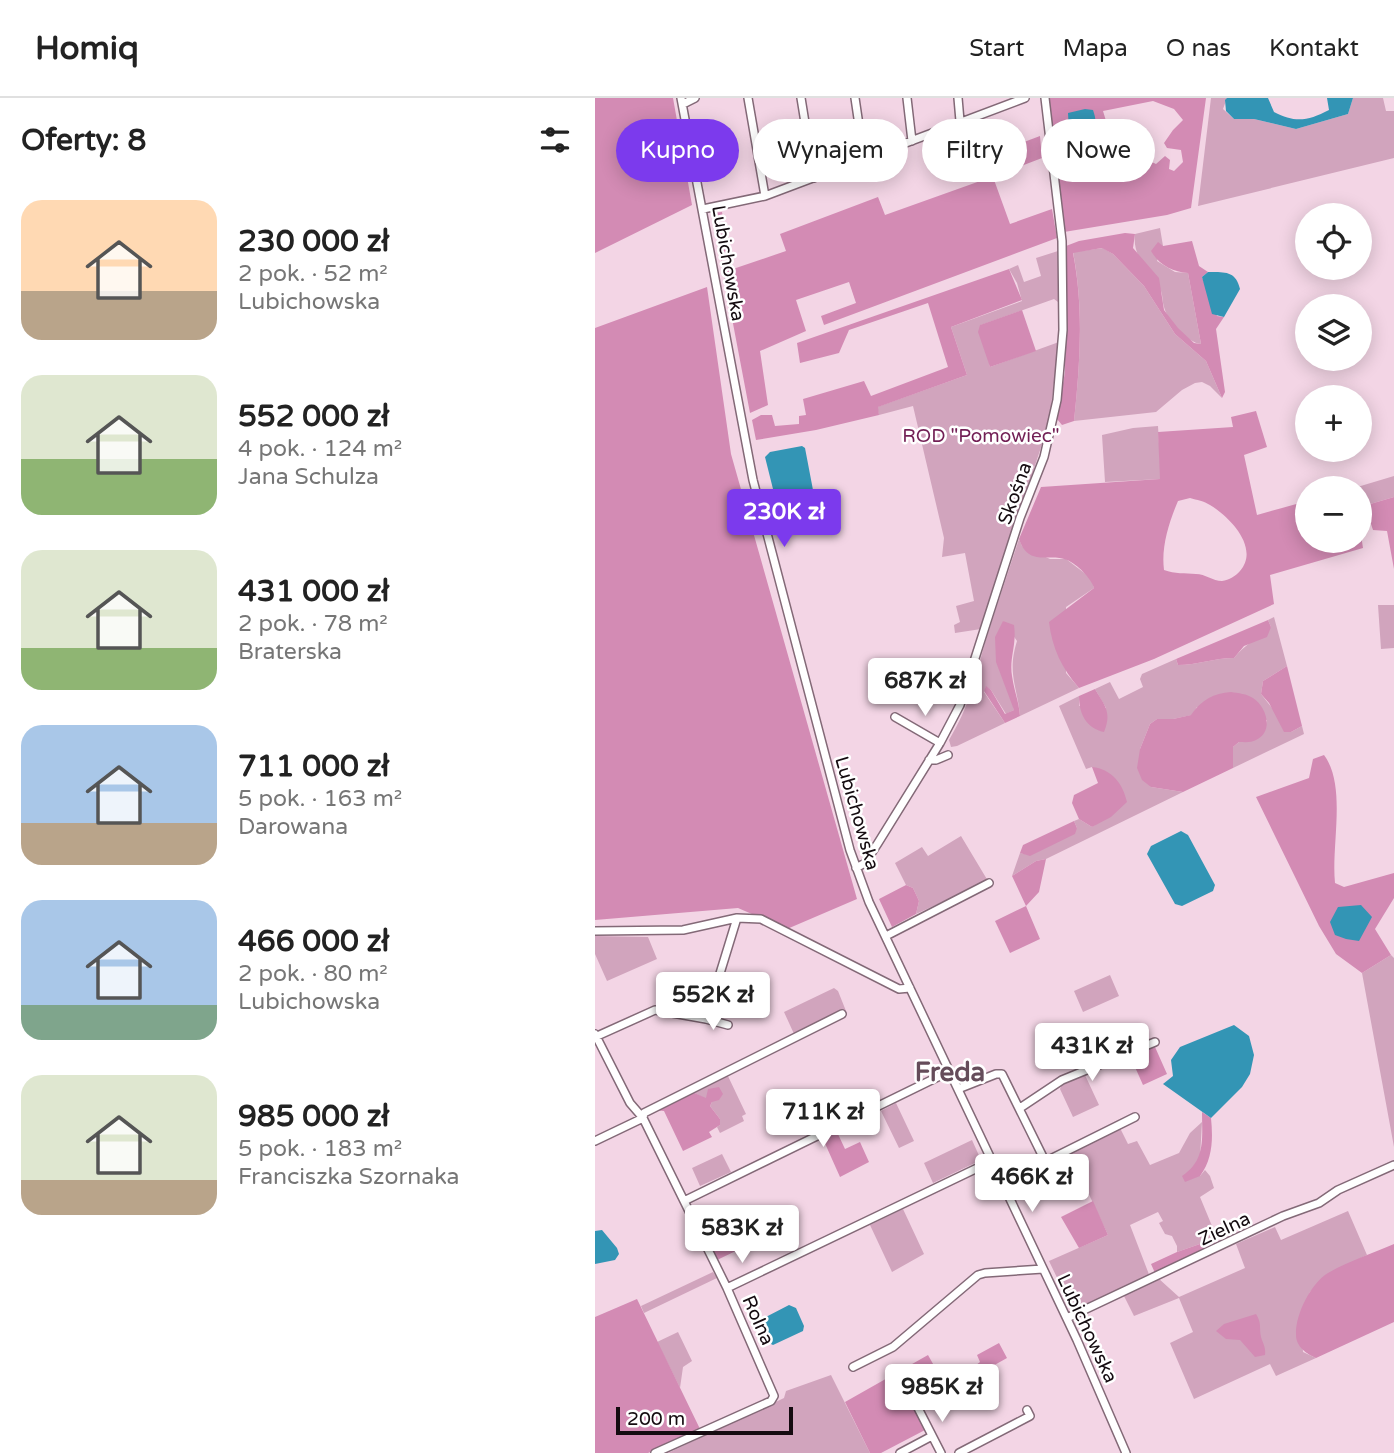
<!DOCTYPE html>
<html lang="pl">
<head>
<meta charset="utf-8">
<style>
	:root { --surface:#fff; --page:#f6f6f6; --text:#222; --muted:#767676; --line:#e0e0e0; --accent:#7c3aed }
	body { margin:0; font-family:"Varela Round",sans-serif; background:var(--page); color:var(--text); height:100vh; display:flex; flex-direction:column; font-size:26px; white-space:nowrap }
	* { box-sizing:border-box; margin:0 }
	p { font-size:23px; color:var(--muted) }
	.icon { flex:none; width:38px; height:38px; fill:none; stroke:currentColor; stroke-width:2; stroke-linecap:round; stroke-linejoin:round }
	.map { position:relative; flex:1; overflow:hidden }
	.side { display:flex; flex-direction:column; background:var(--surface); width:595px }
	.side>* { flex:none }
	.banner { position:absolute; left:21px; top:21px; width:665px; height:63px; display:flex; gap:14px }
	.fabs { position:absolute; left:700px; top:105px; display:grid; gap:14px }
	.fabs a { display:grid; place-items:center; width:77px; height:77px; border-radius:50%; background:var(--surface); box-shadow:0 4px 18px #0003; font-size:35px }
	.scale { position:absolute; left:21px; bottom:18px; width:177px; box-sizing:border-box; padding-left:7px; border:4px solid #140b10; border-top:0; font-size:19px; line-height:24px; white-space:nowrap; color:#140b10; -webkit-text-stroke:5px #fff; paint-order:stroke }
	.price { position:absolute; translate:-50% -60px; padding:0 16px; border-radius:7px; background:#fff; color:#222; font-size:23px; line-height:46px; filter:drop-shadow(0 2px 4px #0008) }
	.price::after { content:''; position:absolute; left:50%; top:42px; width:21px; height:16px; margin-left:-10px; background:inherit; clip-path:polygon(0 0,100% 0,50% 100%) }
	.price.on { background:var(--accent); color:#fff }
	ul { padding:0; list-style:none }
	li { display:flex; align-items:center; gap:21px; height:175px; padding:0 21px }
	li span { display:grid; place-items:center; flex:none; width:196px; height:140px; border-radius:21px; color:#555 }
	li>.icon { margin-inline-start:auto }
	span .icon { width:84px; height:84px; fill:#fffc; stroke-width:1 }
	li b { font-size:30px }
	h2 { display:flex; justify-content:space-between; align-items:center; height:84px; padding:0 21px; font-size:30px }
	.tag { padding:0 24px; border-radius:32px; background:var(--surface); box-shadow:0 4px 18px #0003; font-size:24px; line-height:63px }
	.tag.on { background:var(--accent); color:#fff }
	header { display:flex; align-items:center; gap:42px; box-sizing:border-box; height:98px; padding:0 35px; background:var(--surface); border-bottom:2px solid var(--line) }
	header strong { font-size:33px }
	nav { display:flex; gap:38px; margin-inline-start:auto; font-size:24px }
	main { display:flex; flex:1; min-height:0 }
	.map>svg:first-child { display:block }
	.green { fill:#d1a4bd }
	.forest { fill:#d38bb4; fill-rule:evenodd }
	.water { fill:#3395b5 }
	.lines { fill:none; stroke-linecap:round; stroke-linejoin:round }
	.minor-casing { stroke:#836977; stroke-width:10 }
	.minor { stroke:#fff; stroke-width:7 }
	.labels { text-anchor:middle; stroke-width:5; stroke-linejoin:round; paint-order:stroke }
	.street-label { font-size:19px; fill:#140b10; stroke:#fff }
	.park-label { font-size:19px; fill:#721f55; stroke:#fff }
	.district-label { font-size:26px; font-weight:bold; fill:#654c5a; stroke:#fff }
</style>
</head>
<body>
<header>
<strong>Homiq</strong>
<nav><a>Start</a><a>Mapa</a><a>O nas</a><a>Kontakt</a></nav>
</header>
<main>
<section class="side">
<h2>Oferty: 8<svg class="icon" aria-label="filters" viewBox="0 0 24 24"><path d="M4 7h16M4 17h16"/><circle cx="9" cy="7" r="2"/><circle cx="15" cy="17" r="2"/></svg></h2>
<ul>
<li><span style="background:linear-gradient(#ffd9b3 65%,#b9a48a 0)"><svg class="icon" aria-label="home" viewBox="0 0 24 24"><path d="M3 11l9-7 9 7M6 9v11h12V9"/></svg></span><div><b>230 000 zł</b><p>2 pok. · 52 m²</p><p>Lubichowska</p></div></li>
<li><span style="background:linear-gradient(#dfe7d0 60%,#8fb573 0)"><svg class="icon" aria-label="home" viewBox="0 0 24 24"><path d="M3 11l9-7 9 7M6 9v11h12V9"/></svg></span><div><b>552 000 zł</b><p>4 pok. · 124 m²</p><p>Jana Schulza</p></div></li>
<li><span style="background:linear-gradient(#dfe7d0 70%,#8fb573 0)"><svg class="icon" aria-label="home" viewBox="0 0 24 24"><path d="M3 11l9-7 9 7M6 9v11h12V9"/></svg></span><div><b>431 000 zł</b><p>2 pok. · 78 m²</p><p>Braterska</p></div></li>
<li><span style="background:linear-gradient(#a9c7e8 70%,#b9a48a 0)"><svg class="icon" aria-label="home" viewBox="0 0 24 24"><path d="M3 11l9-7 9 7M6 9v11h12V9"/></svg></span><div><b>711 000 zł</b><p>5 pok. · 163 m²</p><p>Darowana</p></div></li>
<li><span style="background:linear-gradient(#a9c7e8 75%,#7fa58c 0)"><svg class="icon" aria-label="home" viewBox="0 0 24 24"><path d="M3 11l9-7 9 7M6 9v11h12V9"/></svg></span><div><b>466 000 zł</b><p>2 pok. · 80 m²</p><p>Lubichowska</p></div></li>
<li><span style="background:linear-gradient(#dfe7d0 75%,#b9a48a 0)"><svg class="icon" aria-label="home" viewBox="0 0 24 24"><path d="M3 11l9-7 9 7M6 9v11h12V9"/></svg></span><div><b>985 000 zł</b><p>5 pok. · 183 m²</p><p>Franciszka Szornaka</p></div></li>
</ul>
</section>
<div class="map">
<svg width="799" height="1355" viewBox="0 0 799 1355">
	<rect width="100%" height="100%" fill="#f3d5e5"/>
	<path class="green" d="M616,0H632L628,11L639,21H659L701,31L753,16L758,0H788L791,13H799V60L603,108Z
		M565,130L568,148L562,163L580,174L593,175L606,246C593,245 572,222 569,209C567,203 568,198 566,193C555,172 537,160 540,136Z
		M508,150L518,156L549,188L580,236L611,263L627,300L615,288L607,284L600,285L587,292L561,314L479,323C485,266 489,211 478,154Z
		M463,153V204L459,201L386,227L395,269L464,244L454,325L386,531L360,535L359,527L365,524L361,508L379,503L370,455L347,459L349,440L318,308L284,317L282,309L372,277L356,229L427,203L422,185L414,171L423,167L429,184L446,178L441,160Z
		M563,328L566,381L510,384L507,337L538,330Z
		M799,378V399L765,409V390H759Z
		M424,441L427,448L455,461H471L496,480L499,490L471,509V575L484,590L425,618C422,587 412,575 422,543L408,523L419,612L411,616L396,592L391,589L389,594L410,625L362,648L356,649L354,642C375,607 379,583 390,545C401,510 413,475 424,441Z
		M783,507H799V550L786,551Z
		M679,519L692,568L668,583L666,596L696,634L707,628L709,636L638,670V649L644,644C662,643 668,640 672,622L602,609L597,617L578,621H562L555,626L545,651L556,689L588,694L451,761L441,763L417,778L425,755L435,757L482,730L479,723L484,721L497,729L531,704L497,669L491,671L464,608L484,598V608L511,610L500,591L515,584L524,601L548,589L545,581L547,576L581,561L583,567C602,567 620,560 639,560C649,547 663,540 676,529L673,522Z
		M366,738L393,783L321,816L324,803L318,790L311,787L300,765L327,749L333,758Z
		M0,838L53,839L62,861L12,883L0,856Z
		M796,857L799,860V1049L767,875Z
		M515,877L524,898L488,914L479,893Z
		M239,890L243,893L251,913L200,938L189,914Z
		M132,976L151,1016L147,1018L149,1023L125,1035L122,1029L125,1027V1021L115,1008L117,1004L97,994Z
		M490,977L504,1007L478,1019L465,991L467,986Z
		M301,1005L319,1043L304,1050L286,1013Z
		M607,1024L605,1060L597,1072L605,1078L610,1072L615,1078L619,1090L605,1099L622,1140L582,1154V1148L577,1138L570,1136L564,1125L568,1123L563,1114L535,1127L555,1179L478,1213L454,1163L513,1137L474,1054L525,1030L533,1046L542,1043L555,1067L584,1055L595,1035Z
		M377,1042L386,1062L338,1085L329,1065Z
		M127,1056L136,1074L105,1088L97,1070Z
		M308,1111L329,1156L297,1174L275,1127Z
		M753,1113L772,1157L731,1177L715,1194L705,1218L708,1254L721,1260L681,1278L675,1266L599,1301L575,1245L598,1234L584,1200L539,1218L528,1196L563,1180L584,1199L650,1170L641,1146L680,1129L686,1142Z
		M118,1174L122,1180L49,1215L46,1208Z
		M83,1234L97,1263L88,1269L85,1290L62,1244Z
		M236,1277L275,1355H73L189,1300L191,1293Z"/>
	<path class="forest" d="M0,0H78L97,107L0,155Z
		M454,0H611L596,110L572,117L469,134L453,13ZM558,3L579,11L588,22L578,32L569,45L572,50L586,52L588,64L579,73L574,71L575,62L570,58L561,66C550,60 542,59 530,62L515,36L508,13Z
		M445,38L447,60L398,79L415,126L457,111L462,140L229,227L226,218L261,205L254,184L201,202L211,233L165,253L173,307L155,315L117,115L127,114L138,171L191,153L185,136L283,99L290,117L388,82L381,62Z
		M530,135L540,136L538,150L564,180L569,212L583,230L599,245L606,246L593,175C578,174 564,167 556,153L563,144L568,148L597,143L604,168L613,174L607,179L622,218L629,219L621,231L630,294L627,300L611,263L580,236L549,188L518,156L507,150L478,155C489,211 485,266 479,323L467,327L462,321L470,274L471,148L484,143Z
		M414,171L427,202L356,229L372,277L283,309L284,317L221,332L161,342L157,322L166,317H177L180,328L204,326V318L211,317L208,301L269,283L276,298L353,269L333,205L254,232L244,255L205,265L202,245Z
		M112,189L136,356L262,801L192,831L143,810L0,822V230Z
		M427,212L441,253L395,269L383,234L385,227Z
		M661,313L672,349L649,357L662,417L712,403V443H765V430L768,450L675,477L679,506L559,561L484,590C467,571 457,550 454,524L499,490C496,480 482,466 472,462C454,454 434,470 424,441L446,389L565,381L563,334L638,329L636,319ZM595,400C602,402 609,403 615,407C635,419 665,450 645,473C641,478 634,482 627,483C618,483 610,476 601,476C590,475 580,476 569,472C566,449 574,424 583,403Z
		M799,399V471L792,433L778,432L776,426L765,428V409Z
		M673,522L676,529L672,539L649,548L639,560C620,560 602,567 583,567L581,561Z
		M408,523L419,527C422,547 414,560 417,578C419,592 424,604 425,618L410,625L389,593L391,588L396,592L410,616L419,612L401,564L400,539Z
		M692,568L707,628L696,634H689L674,605L666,596L668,583Z
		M500,591C510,608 517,614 509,634C491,630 484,616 484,598Z
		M636,594C643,595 652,596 658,600C672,609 679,634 661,642C656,645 649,644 644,644L638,649V670L588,694L556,689L547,682L542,670L545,651L555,626L562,621H578L596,617C606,602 619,595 636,594Z
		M729,657C752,688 736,747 740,785L749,789L799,775V800L780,831L796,857L767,875L741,856L724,828L661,699L714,680L718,661Z
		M497,669C517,671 528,686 532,704L516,719L497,729L484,721L477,705L479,697L503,685Z
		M479,723L482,730L480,736L435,758L425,755L428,747Z
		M451,761L444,794L431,808L445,841L415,855L400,823L431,808L417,778L441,763Z
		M311,787L318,790L324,803L321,816L297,829L284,801Z
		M560,949L572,976L548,987L540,969L544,967L539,955Z
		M124,989L128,996L124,1002L117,1004L115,1008L125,1021V1027L114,1034L117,1039L88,1053L69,1013L59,1012L97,994L111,1000L113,991Z
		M607,1014L616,1020C618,1040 618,1061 605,1078L590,1084L587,1078C611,1062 607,1040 607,1014Z
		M242,1034L250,1051L265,1044L274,1064L245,1079L228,1041Z
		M498,1103L513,1137L484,1150L466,1119Z
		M139,1132L147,1150L122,1162L113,1145Z
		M622,1140L623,1148L564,1176L560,1175L556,1166L582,1154Z
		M799,1146V1224L721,1260C712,1256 701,1249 701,1237C700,1217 716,1185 733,1175C754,1163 778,1155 799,1146Z
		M42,1201L105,1331L53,1355H0V1219Z
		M661,1216C667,1225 664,1230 666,1239C668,1246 671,1249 670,1257L660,1259L645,1242L631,1241L621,1233L629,1226Z
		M404,1245L412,1260L380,1278L376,1271L385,1264L382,1257Z
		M333,1257L351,1289L320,1312L330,1332L286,1355H275L250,1304Z"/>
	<path class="water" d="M632,0H673L679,14C700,25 713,23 734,12L732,0H758L753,16L701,31L659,21H639L631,13L630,2Z
		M490,11L498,12C505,32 497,34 480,37L474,33L473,15Z
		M613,174C630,174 641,173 645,191L629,219L617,216L607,179Z
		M207,348L210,350L218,392L217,395L181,403L170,359L175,354Z
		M586,733L593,737L620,787L618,793L587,808L580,806L552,756L556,748Z
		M766,807L777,819L764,843L751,841L740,837L735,824L743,809Z
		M639,927L654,938L659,957L655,976L647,989L616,1020L568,986L578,978L576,962L585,949Z
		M7,1132L22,1150L24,1156L20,1162L0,1166V1133Z
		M194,1207L201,1210L209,1228L208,1233L178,1247L174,1245L164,1225L167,1221Z"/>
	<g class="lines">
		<g class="minor-casing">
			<path id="minor" d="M86,0L158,382L255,752L274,804L482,1242L531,1355
				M153,0L170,98
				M206,0L219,80
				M260,0L269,61
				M312,0L317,43
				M363,0L365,23
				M88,6L100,0
				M108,111L170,98L430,0
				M300,619L345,645
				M334,662H341L353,657
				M261,770L270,765L283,745L345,645L365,607L425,420L449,359L462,302L468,232L467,143L450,0
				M0,833L88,832L142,820L166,821L304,891L315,890
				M291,838L394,785
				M111,921L133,927
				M0,936L35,1005L48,1020L132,1190
				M0,939L60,912L111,921L142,820
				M363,991L401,976H407L450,1063
				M425,1010L467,982L560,944
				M0,1043L48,1020L49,1015L247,916
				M407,1085L540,1019
				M89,1103L355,973
				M472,1220L688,1118L724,1105L743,1092L799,1067
				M258,1269L298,1249L383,1177L390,1175L448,1171
				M323,1310L346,1355
				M60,1355L176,1303L179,1298L132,1190L397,1063
				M305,1355L337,1338
				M364,1355L435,1318L432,1312"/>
		</g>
		<use href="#minor" class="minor"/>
	</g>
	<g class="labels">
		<g class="street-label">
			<text transform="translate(134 165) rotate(80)" y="7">Lubichowska</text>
			<text transform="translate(419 395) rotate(-70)" y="7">Skośna</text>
			<text transform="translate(263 715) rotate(74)" y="7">Lubichowska</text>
			<text transform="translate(629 1130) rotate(-25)" y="7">Zielna</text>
			<text transform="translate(164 1222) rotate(66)" y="7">Rolna</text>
			<text transform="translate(493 1230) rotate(65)" y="7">Lubichowska</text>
		</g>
		<g class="park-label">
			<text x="386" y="344">ROD "Pomowiec"</text>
		</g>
		<g class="district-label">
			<text x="355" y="983">Freda</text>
		</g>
	</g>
</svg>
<div class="fabs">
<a><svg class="icon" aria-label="locate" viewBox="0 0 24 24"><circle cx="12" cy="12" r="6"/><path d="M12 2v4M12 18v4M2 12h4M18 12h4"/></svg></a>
<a><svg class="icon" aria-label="layers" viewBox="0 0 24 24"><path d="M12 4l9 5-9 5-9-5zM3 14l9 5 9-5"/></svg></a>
<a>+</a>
<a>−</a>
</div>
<div class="scale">200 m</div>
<b class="price on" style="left:189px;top:451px">230K zł</b>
<b class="price" style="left:330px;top:620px">687K zł</b>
<b class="price" style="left:118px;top:934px">552K zł</b>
<b class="price" style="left:497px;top:985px">431K zł</b>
<b class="price" style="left:228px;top:1051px">711K zł</b>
<b class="price" style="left:437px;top:1116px">466K zł</b>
<b class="price" style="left:147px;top:1167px">583K zł</b>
<b class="price" style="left:347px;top:1326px">985K zł</b>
<div class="banner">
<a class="tag on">Kupno</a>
<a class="tag">Wynajem</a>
<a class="tag">Filtry</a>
<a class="tag">Nowe</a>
</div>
</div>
</main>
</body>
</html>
